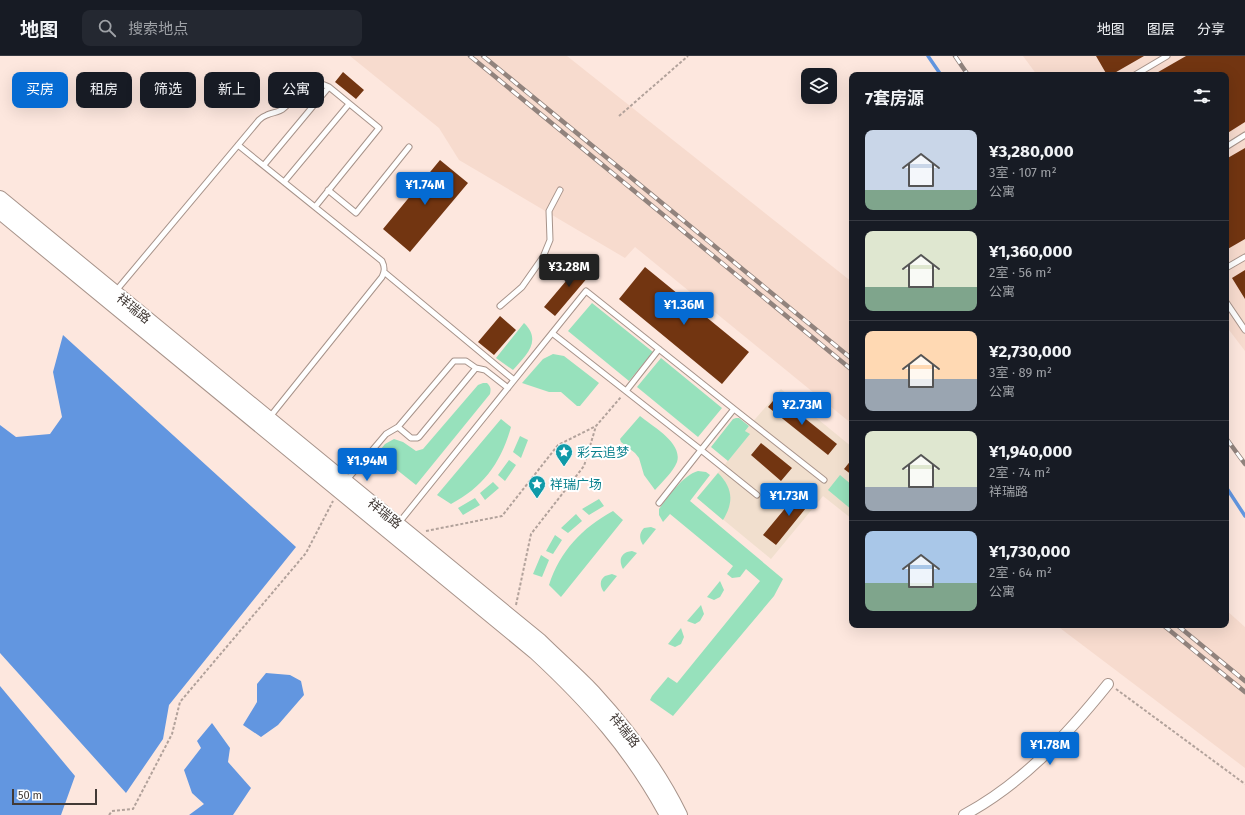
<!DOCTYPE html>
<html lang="zh">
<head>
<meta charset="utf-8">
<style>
	:root { --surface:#171b24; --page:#242831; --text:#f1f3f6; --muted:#9ea1a6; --line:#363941; --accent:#056bd3 }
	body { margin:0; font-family:"Fira Sans","Noto Sans SC",sans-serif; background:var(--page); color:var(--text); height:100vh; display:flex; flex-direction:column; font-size:15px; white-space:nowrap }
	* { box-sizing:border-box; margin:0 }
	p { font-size:13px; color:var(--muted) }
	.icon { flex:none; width:22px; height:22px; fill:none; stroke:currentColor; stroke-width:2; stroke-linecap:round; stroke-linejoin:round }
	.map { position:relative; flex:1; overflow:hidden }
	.panel { position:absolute; left:849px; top:16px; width:380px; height:556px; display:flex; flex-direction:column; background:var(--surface); border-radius:8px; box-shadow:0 4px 16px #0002 }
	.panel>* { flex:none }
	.guide { position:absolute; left:12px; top:16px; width:380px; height:36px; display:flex; gap:8px }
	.fabs { position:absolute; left:801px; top:12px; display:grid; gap:8px }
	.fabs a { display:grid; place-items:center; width:36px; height:36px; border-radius:8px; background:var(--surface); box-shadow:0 4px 16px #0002; font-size:20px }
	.scale { position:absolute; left:12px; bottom:10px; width:85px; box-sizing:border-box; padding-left:4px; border:2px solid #423a36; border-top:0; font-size:11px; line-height:14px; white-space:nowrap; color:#423a36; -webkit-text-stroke:3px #fff; paint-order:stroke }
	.price { position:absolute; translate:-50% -34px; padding:0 9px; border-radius:4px; background:var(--accent); color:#fff; font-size:13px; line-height:26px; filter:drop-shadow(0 1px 2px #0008) }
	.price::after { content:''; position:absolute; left:50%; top:24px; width:12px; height:9px; margin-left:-6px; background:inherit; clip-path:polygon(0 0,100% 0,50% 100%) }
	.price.selected { background:#222; color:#fff }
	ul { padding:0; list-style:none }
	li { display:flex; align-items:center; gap:12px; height:100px; padding:0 16px }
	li+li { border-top:1px solid var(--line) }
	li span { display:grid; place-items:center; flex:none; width:112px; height:80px; border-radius:8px; color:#555 }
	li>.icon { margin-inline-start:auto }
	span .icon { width:48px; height:48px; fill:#fffc; stroke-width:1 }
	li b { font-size:17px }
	h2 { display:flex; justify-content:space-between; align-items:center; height:48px; padding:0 16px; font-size:17px }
	.chip { padding:0 14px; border-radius:8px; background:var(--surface); box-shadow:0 4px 16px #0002; font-size:14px; line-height:36px }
	.chip.selected { background:var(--accent); color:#fff }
	header { display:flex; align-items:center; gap:24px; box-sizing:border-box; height:56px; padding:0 20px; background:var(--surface); border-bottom:1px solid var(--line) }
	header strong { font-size:19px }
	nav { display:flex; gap:22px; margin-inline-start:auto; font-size:14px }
	.search { width:280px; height:36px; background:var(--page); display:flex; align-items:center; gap:10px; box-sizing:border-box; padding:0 14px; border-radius:8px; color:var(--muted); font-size:15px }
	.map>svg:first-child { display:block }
	.commercial { fill:#f1dfce }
	.built { fill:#f7dbce }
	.green { fill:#97e1bc }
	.water { fill:#6296e0 }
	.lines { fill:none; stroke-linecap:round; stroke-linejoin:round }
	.stream { stroke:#6296e0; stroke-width:3.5 }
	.building { fill:#723511 }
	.lane-casing { stroke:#a7938a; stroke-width:7 }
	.street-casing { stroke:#a7938a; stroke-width:12 }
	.secondary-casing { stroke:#a7938a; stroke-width:16 }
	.path { stroke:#b2a29b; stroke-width:2; stroke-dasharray:3 2; stroke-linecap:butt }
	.lane { stroke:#fff; stroke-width:5 }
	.street { stroke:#fff; stroke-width:10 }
	.secondary { stroke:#fff; stroke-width:14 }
	.rail-casing { stroke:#91837d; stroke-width:4.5 }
	.rail { stroke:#fff; stroke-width:3; stroke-dasharray:9; stroke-linecap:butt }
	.labels { text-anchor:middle; stroke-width:4; stroke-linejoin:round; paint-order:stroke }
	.street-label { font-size:13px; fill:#423a36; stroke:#fff }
	.culture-label { font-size:13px; fill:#0d838f; stroke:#fff; text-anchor:start }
</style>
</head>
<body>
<header>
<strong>地图</strong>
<div class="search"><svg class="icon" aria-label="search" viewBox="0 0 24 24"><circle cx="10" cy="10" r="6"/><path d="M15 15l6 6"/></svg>搜索地点</div>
<nav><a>地图</a><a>图层</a><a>分享</a></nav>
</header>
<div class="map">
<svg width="1245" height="759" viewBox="0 0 1245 759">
	<rect width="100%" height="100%" fill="#fde7de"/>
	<path class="commercial" d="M781,333L852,391V463L823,440L771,503L697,442L749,379L745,375Z"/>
	<path class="built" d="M350,0H567L852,226V368L635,191L625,202L459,104L439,72Z
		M1023,0H1245V295L1226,270V19H1037Z
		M1226,554L1245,571V712L1056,569H1226Z"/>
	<path class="green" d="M592,247L653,296L629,325L568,275Z
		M524,267C543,285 525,300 513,314L496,302Z
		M553,298L564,300L599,327L580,350H577L561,336H549L522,327L543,303Z
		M661,302L722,352L698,381L637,331Z
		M483,327H487C491,331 491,333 490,338L416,429L377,398L385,388L394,383L403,386L416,395L423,393L478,329Z
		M640,360C652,370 683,387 677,406C673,416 662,426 655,434L644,419L639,402L635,397L621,386L620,383Z
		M736,362H739L749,370L745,375L750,378L728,405L711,391L733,363Z
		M501,363L511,371C501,407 483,431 451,448L437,439Z
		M520,380L528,384L521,402L513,396Z
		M509,404L516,409L505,425L498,419Z
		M698,415L706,416L710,419L690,445L783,523L774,540L673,660L650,644L652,640L668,621L677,627L760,525L746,513L740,521L732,522L727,518L733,510L670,458L663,466L659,459V453C668,441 683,419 698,415Z
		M718,417C733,432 734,446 723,464L697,442Z
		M840,419L852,429V454L828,434Z
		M493,426L499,432L485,444L480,437Z
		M475,442L480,449L463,459L458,452Z
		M599,443L604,450L589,459L582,453Z
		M613,455L623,464L561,541L549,529C560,495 582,472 613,455Z
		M576,458L582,465L568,477L561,472Z
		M651,471L656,473L643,489C639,483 639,477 644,472Z
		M555,479L562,484L553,498L546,495Z
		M632,495L637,497L623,513C618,504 621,496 632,495Z
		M541,499L549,504L542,521L533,518Z
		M612,518L617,520L604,536C600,531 599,524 605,520Z
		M720,525L724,534L720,541L714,544L707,541Z
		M701,549L704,558L700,565L695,568L687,565Z
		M681,572L684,581L681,588L675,591L668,588Z"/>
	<path class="water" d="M63,279L296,491L169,649L163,683L126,737L0,597V369L16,381L50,378L62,361L53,316Z
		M266,617L290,619L301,625L304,639L278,669L261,681L243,669L257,646V628Z
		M0,630L75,720L61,759H0Z
		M212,667L230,692L228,706L251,732L233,759H189L204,748L192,737L184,714L201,692L197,685Z"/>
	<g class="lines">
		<path class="stream" d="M928,0L941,19
			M1226,431L1245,460"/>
	</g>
	<path class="building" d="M1096,0H1144L1111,19H1107Z
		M1186,0H1245V66L1226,78V19H1153Z
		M343,16L364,34L356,43L335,26Z
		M1245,92V183L1226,194V103Z
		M440,104L468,127L410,196L383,173Z
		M583,205L594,214L555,260L544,251Z
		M645,211L749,296L722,328L619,243Z
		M1245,214V243L1232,222Z
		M500,260L516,274L494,299L478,286Z
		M777,340L837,388L828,399L768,351Z
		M761,387L792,412L781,425L751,399Z
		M852,403V419L844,413Z
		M802,432L814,442L776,489L763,479Z"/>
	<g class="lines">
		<g class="lane-casing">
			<path id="lane" d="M1135,19L1167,0
				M238,89L382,205C385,211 385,215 382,221L269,362
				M1226,91L1245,79
				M264,109L329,31
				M284,126L349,48
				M328,134L356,157L409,91
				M1226,212L1245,201
				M384,216L514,324
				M115,236L259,64C261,62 264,60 267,59C273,56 279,57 284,52C302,38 301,17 329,31L379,72L315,151
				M1226,246L1245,274
				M500,250L522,231L543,201L550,184L549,155L560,134
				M552,277L701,394L659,447
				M626,335L659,293
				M734,353L824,424
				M398,371L411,382H417L419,381L476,312
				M346,425L386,378L398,371L454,305H466L476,312L485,314L508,332
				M398,468L586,235L734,353L701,394L757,439"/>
		</g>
		<g class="street-casing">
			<path id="street" d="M964,759C1023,727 1067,679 1108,628"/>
		</g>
		<g class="secondary-casing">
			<path id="secondary" d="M0,142L540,585C557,602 576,618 593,636C627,673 658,714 680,759
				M0,156L535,596C589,646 632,694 667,759"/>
		</g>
		<path class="path" d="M619,60L688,0
			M426,475L502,460L558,389L596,370
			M516,549L531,478L584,410L596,370L621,341
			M1116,633L1245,728
			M109,759L112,755L133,753L172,678L180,646L306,497L333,445"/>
		<use href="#lane" class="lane"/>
		<use href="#street" class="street"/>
		<use href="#secondary" class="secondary"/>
		<g class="rail-casing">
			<path id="rail" d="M470,0L852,314
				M483,0L852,303
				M955,0L968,19
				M1226,382L1245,408
				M1163,569L1245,636
				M1177,569L1245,625"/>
		</g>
		<use href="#rail" class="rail"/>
	</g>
	<defs>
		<g id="sight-pin" transform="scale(0.9)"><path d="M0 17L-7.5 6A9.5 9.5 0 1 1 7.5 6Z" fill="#0f9aa8" stroke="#fff"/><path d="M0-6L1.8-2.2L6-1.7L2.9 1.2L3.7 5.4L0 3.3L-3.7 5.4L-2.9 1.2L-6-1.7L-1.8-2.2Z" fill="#fff"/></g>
	</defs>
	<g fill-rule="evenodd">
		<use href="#sight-pin" x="564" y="396"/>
		<use href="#sight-pin" x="537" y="428"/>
	</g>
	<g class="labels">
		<g class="street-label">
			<text transform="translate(134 252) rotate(39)" y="5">祥瑞路</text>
			<text transform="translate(385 457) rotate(39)" y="5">祥瑞路</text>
			<text transform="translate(625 674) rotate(51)" y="5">祥瑞路</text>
		</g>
		<g class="culture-label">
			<text x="577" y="401">彩云追梦</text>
			<text x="550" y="433">祥瑞广场</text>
		</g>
	</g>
</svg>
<div class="fabs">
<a><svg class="icon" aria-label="layers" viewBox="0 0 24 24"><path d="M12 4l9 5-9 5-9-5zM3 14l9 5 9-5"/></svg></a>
</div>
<div class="scale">50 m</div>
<b class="price" style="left:425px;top:150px">¥1.74M</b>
<b class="price selected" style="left:569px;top:232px">¥3.28M</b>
<b class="price" style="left:684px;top:270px">¥1.36M</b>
<b class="price" style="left:802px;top:370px">¥2.73M</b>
<b class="price" style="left:367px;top:426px">¥1.94M</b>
<b class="price" style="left:789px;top:461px">¥1.73M</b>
<b class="price" style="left:1050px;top:710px">¥1.78M</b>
<div class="guide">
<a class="chip selected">买房</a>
<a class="chip">租房</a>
<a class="chip">筛选</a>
<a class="chip">新上</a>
<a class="chip">公寓</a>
</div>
<section class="panel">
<h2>7套房源<svg class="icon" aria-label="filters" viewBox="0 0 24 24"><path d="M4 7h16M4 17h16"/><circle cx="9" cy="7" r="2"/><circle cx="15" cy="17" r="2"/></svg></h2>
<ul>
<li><span style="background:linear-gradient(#c9d6e8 75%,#7fa58c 0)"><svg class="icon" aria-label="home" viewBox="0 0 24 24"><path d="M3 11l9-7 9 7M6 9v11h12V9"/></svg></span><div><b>¥3,280,000</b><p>3室 · 107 m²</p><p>公寓</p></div></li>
<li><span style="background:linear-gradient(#dfe7d0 70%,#7fa58c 0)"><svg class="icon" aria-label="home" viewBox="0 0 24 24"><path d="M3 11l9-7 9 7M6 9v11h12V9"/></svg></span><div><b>¥1,360,000</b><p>2室 · 56 m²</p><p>公寓</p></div></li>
<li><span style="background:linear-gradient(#ffd9b3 60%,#9aa5b1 0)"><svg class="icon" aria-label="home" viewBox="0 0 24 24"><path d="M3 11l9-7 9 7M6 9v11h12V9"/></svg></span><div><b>¥2,730,000</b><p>3室 · 89 m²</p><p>公寓</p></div></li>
<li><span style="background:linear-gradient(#dfe7d0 70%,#9aa5b1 0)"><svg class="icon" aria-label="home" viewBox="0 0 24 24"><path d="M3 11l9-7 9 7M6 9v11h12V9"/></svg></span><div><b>¥1,940,000</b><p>2室 · 74 m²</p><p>祥瑞路</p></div></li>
<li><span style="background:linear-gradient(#a9c7e8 65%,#7fa58c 0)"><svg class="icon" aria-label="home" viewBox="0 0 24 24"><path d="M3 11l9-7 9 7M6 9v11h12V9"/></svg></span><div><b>¥1,730,000</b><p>2室 · 64 m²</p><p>公寓</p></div></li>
</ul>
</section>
</div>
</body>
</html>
